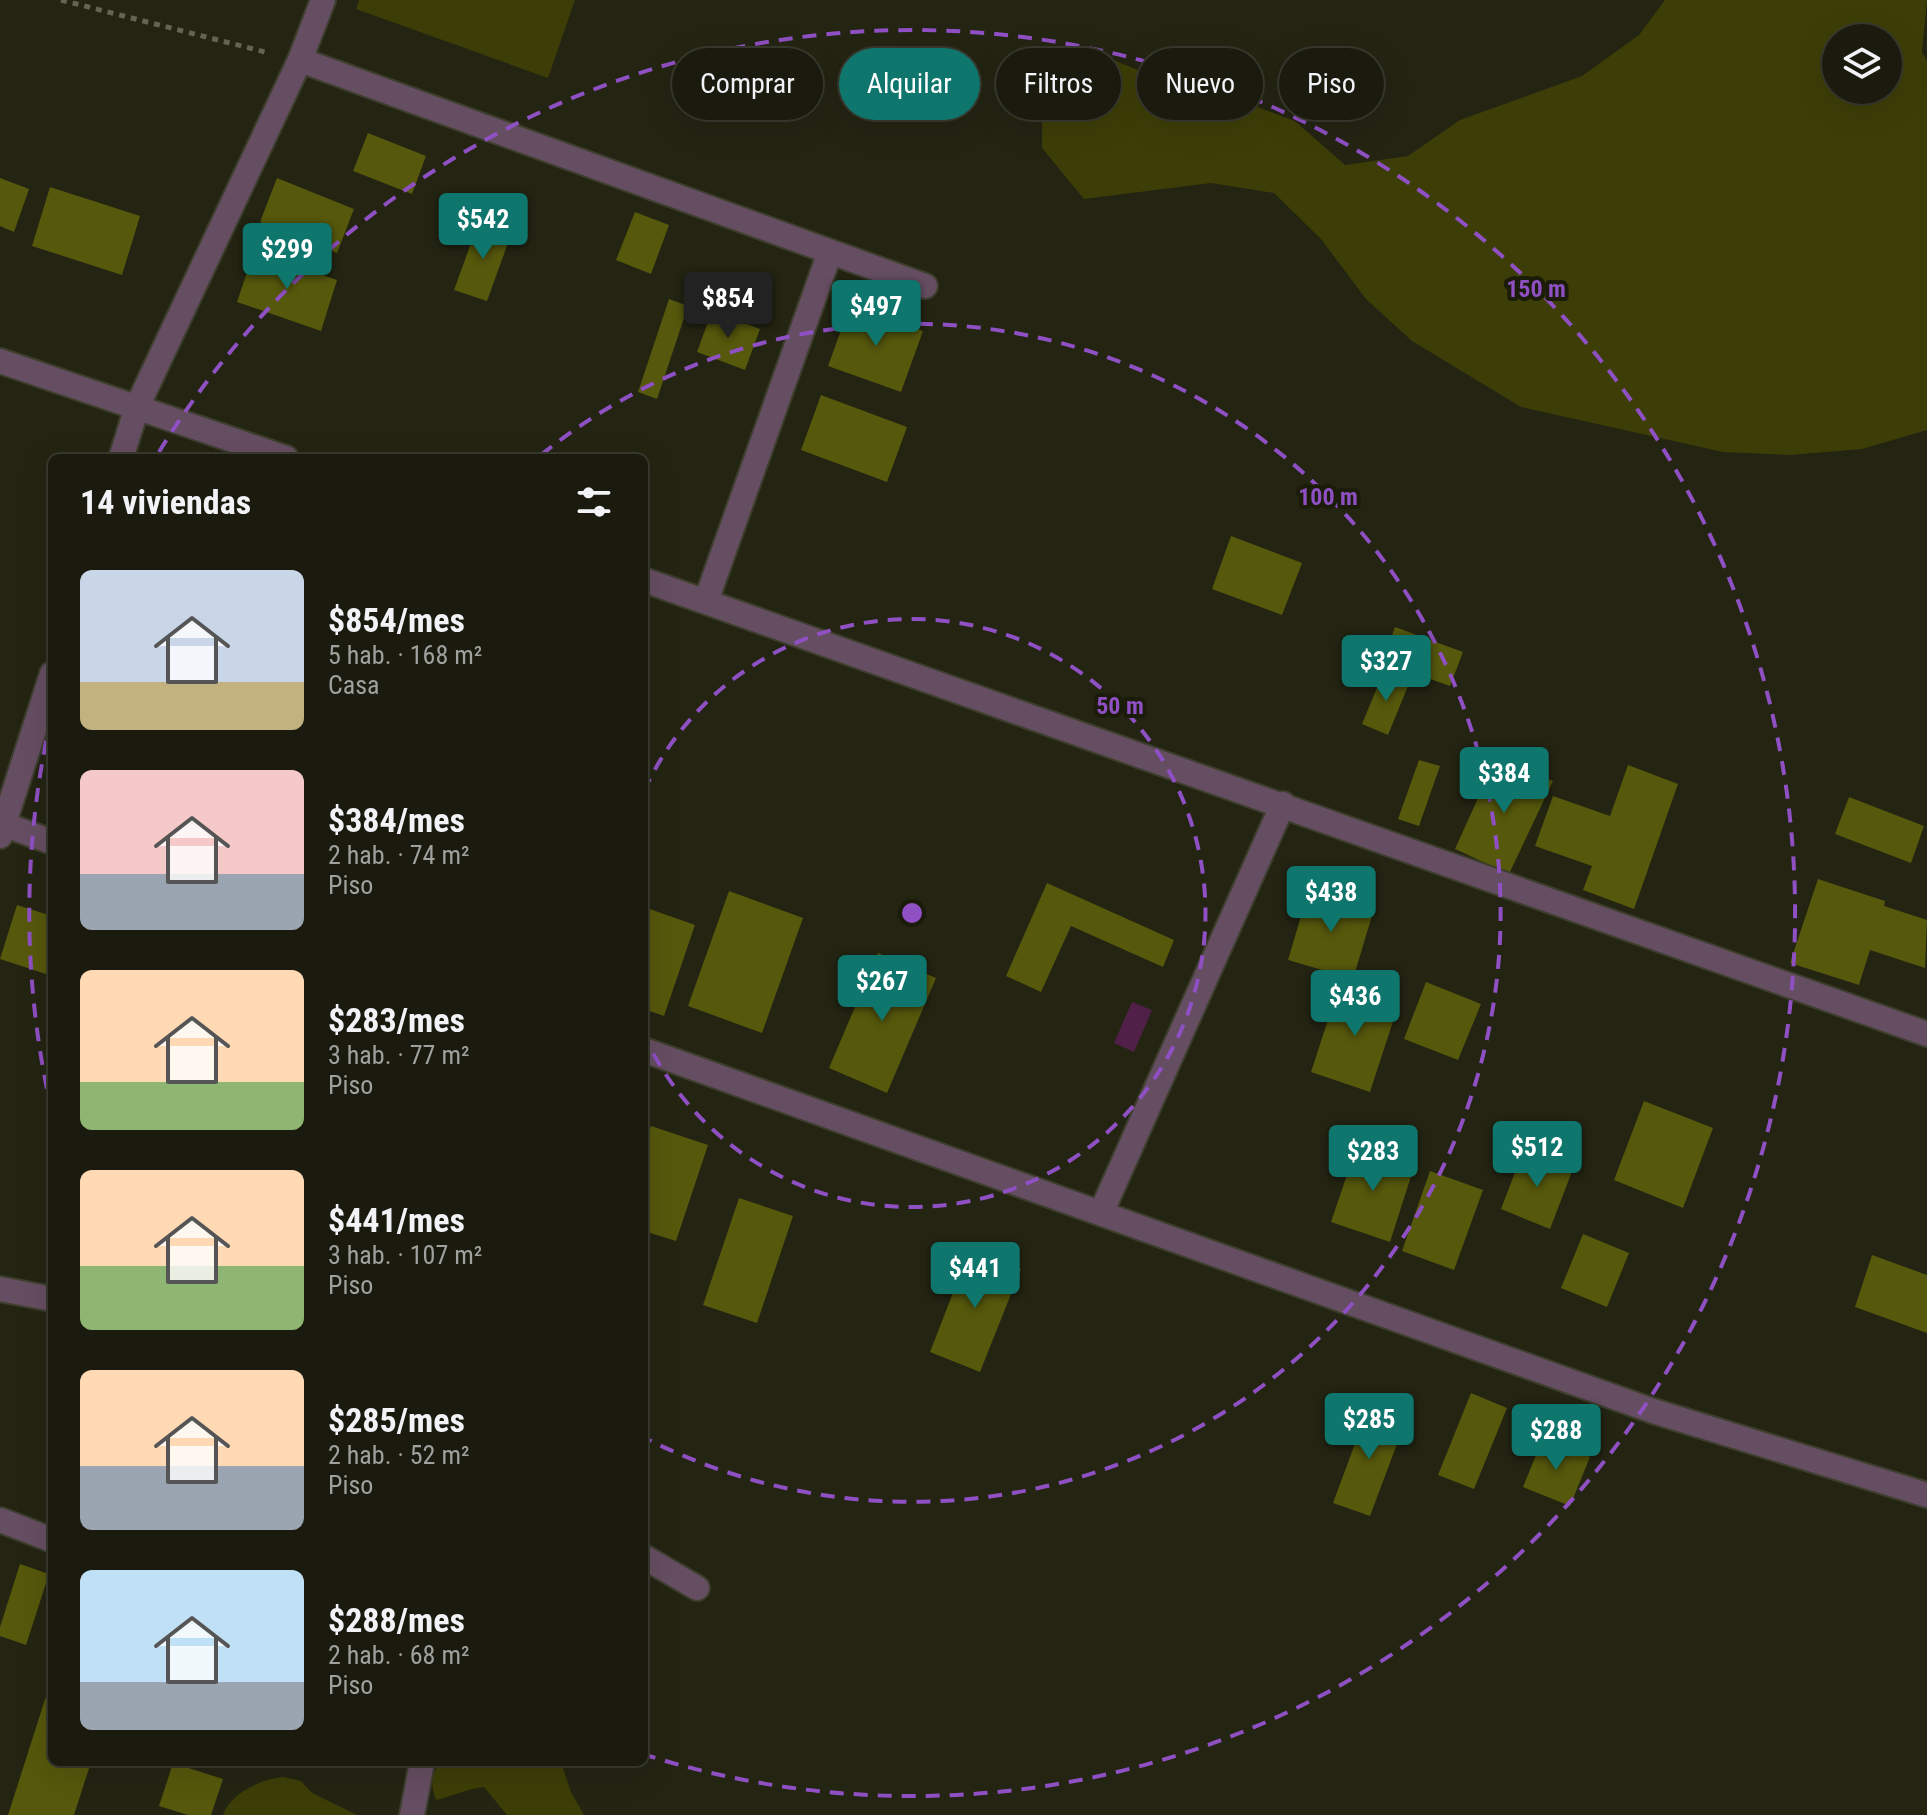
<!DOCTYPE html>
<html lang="es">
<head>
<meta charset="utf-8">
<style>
	:root { --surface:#1a1b0e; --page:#27281c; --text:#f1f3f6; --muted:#9fa19e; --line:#38392e; --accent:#0f766e }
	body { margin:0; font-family:"Roboto Condensed",sans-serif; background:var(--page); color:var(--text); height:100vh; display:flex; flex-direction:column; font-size:30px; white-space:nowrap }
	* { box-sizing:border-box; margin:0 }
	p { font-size:26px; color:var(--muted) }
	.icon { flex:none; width:44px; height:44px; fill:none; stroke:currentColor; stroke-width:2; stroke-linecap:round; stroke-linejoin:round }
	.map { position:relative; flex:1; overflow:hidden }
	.side { position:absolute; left:48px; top:454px; width:600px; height:1312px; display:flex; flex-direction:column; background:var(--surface); border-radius:12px; box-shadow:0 8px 32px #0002,0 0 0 2px var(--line) }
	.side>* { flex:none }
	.hud { position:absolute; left:672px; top:48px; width:760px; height:72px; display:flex; gap:16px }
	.controls { position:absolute; left:1822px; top:24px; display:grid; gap:16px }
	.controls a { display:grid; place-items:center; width:80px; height:80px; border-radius:50%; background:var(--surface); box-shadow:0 8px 32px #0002,0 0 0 2px var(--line); font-size:40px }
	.price { position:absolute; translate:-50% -68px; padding:0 18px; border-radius:8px; background:var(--accent); color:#fff; font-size:26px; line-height:52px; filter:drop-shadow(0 2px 4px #0008) }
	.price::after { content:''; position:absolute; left:50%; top:48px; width:24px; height:18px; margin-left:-12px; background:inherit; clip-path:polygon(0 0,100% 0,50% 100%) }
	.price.current { background:#222; color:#fff }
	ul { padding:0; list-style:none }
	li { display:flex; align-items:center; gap:24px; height:200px; padding:0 32px }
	li span { display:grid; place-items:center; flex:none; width:224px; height:160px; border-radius:12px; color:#555 }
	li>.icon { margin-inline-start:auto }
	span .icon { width:96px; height:96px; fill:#fffc; stroke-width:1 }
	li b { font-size:34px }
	h2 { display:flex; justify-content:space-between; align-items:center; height:96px; padding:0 32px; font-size:34px }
	.chip { padding:0 28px; border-radius:36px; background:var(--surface); box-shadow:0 8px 32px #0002,0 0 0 2px var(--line); font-size:28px; line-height:72px }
	.chip.current { background:var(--accent); color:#fff }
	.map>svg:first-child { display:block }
	.green { fill:#3d3e07; fill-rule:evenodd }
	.water { fill:#502048 }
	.building { fill:#56580c }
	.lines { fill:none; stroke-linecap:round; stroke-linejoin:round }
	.minor-casing { stroke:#3d3e2d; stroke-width:28 }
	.path { stroke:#636454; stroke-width:5; stroke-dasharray:6 6; stroke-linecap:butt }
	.minor { stroke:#654e61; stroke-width:24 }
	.ring { fill:none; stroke:#8f50c3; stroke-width:4; stroke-dasharray:14 10 }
	.centre { fill:#8f50c3; stroke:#1a1b09; stroke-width:4 }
	.ring-label { font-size:24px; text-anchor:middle; font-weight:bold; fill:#8f50c3; stroke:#1a1b09; stroke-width:8; stroke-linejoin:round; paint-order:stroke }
</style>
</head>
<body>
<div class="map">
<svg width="1927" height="1815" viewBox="0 0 1927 1815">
	<rect width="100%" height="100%" fill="#232412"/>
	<path class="green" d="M359,0H575L548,78L356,9Z
		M1665,0H1927L1922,52L1927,61V430L1862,449L1790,455L1723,452L1521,407L1412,341L1366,299L1321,239L1274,193L1211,183L1084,199L1042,148V85L1096,53L1170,83L1236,99L1295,121L1345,165L1408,156L1460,120L1582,76L1639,35ZM1836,38H1888V90H1836Z
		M440,1762H561L571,1792L584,1815H507L484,1787C467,1789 453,1796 436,1800C430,1785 431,1775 440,1762Z
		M284,1777L301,1781L312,1793L357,1815H223C230,1794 262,1778 284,1777Z"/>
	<path class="water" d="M1132,1002L1152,1010L1134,1052L1114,1043Z"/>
	<path class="building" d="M368,133L426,156L412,194L353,171Z
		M0,178L29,189L14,232L0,226Z
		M277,178L354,209L337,253L260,222Z
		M50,187L140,216L122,275L32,246Z
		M635,212L669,225L651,274L616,260Z
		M479,221L512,232L487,301L454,290Z
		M254,252L337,280L321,331L237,302Z
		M669,299L688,306L657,399L638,392Z
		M850,305L923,331L901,392L828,366Z
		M712,311L760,329L745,370L697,352Z
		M821,395L907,427L887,482L801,450Z
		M1231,536L1302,563L1282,615L1212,589Z
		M1395,627L1463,652L1450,686L1382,662Z
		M1384,671L1410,681L1388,735L1362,724Z
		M1497,756L1553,781L1509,874L1455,849Z
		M1419,760L1440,766L1419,826L1398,819Z
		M1628,765L1678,784L1634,909L1583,890L1592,866L1535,846L1553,796L1610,816Z
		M1849,797L1924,826L1911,863L1835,834Z
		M1818,879L1885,901L1884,906L1927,920L1925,968L1870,950L1859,985L1790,963Z
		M1047,883L1174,940L1163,967L1071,926L1041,992L1006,976Z
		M1309,889L1374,909L1353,979L1288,960Z
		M729,891L803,918L762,1033L688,1006Z
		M17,905L52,916V936L49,945L52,946V976L0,959Z
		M644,907L695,925L664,1016L644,1009Z
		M878,953L936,978L887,1093L829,1068Z
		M1426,982L1481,1004L1458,1060L1404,1039Z
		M1340,983L1399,1003L1370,1092L1311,1072Z
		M1644,1101L1713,1128L1683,1208L1614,1180Z
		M651,1126L708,1145L676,1241L644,1231V1146Z
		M1357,1145L1415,1164L1390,1242L1331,1222Z
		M1524,1149L1573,1169L1550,1229L1501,1209Z
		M1430,1171L1483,1190L1454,1270L1402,1251Z
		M739,1198L793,1216L757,1323L703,1305Z
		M1583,1234L1629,1253L1607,1307L1561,1288Z
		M970,1249L1021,1269L980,1372L930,1352Z
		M1872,1255L1927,1275V1333L1855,1307Z
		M1471,1393L1507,1408L1474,1489L1438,1475Z
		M1369,1406L1406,1420L1370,1516L1333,1503Z
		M1543,1438L1590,1457L1570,1506L1523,1487Z
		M20,1564L49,1574L26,1645L0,1636V1627Z
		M48,1690L52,1691V1762H91L74,1815H8Z
		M173,1763L223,1779L211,1815H188L159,1806Z"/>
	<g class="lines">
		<g class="minor-casing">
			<path id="minor" d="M300,60L925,286
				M0,361L286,458
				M121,458L137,407L300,60L323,0
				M644,580L1927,1034
				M706,601L830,252
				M0,823L52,842
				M0,836L52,674
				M644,1050L1653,1411L1927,1495
				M1101,1213L1283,804
				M0,1289L52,1299
				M0,1520L52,1540
				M644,1557L697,1588
				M412,1815L422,1762"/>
		</g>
		<path class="path" d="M61,0L269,53"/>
		<use href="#minor" class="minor"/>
	</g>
	<g class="ring">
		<path d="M644 791A294 294 0 1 1 644 1035"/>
		<path d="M541 455A589 589 0 1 1 645 1438"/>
		<path d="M52 1112A883 883 0 0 1 52 714M159 452A883 883 0 1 1 646 1755"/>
	</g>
	<circle cx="912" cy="913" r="12" class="centre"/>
	<g class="ring-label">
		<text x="1536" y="297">150 m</text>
		<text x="1328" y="505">100 m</text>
		<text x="1120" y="714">50 m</text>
	</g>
</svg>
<div class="controls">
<a><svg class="icon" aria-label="layers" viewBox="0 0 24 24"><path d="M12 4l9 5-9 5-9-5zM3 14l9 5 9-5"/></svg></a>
</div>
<b class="price" style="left:483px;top:261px">$542</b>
<b class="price" style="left:287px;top:291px">$299</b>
<b class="price current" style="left:728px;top:340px">$854</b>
<b class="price" style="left:876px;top:348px">$497</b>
<b class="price" style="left:1386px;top:703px">$327</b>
<b class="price" style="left:1504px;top:815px">$384</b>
<b class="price" style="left:1331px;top:934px">$438</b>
<b class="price" style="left:882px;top:1023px">$267</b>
<b class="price" style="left:1355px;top:1038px">$436</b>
<b class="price" style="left:1537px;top:1189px">$512</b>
<b class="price" style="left:1373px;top:1193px">$283</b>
<b class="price" style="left:975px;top:1310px">$441</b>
<b class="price" style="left:1369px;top:1461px">$285</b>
<b class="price" style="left:1556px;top:1472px">$288</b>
<div class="hud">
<a class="chip">Comprar</a>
<a class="chip current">Alquilar</a>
<a class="chip">Filtros</a>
<a class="chip">Nuevo</a>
<a class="chip">Piso</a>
</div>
<section class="side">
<h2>14 viviendas<svg class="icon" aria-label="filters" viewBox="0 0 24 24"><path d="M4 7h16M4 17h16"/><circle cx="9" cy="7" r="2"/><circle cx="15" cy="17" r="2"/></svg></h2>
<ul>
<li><span style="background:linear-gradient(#c9d6e8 70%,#c2b280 0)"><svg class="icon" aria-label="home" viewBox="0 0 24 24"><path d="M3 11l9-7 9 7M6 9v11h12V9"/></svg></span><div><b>$854/mes</b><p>5 hab. · 168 m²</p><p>Casa</p></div></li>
<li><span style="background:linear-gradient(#f6c9c9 65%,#9aa5b1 0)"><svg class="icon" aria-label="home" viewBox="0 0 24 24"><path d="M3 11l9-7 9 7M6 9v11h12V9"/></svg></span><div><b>$384/mes</b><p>2 hab. · 74 m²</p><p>Piso</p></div></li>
<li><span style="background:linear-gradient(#ffd9b3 70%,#8fb573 0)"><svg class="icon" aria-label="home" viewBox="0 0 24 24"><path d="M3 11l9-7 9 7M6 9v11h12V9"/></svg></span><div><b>$283/mes</b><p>3 hab. · 77 m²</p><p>Piso</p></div></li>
<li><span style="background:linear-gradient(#ffd9b3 60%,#8fb573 0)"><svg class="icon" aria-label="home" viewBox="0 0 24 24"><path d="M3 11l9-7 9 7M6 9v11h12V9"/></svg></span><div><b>$441/mes</b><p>3 hab. · 107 m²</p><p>Piso</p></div></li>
<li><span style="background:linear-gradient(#ffd9b3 60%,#9aa5b1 0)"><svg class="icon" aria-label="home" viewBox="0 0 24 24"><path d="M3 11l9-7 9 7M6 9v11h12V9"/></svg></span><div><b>$285/mes</b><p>2 hab. · 52 m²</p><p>Piso</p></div></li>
<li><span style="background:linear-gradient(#bfe0f5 70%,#9aa5b1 0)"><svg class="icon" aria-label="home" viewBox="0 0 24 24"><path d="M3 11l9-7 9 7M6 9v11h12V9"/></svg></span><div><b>$288/mes</b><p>2 hab. · 68 m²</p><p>Piso</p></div></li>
</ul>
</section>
</div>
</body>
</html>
